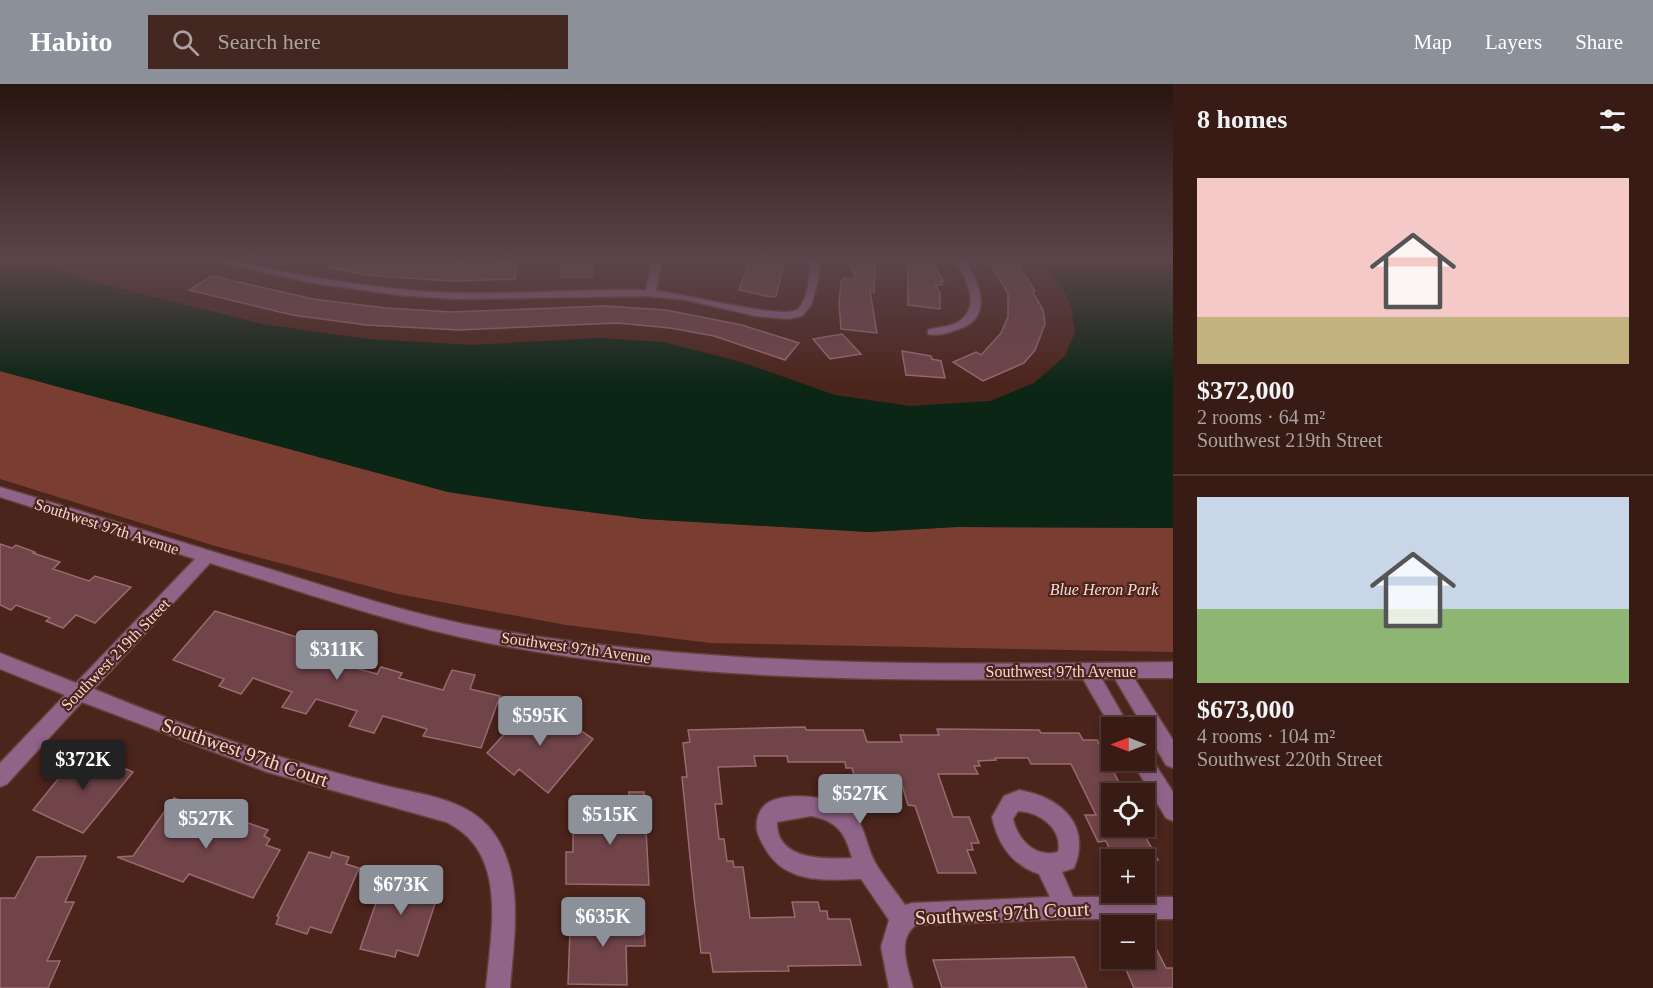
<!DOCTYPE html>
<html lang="en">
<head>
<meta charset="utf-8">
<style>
	:root { --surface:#381b15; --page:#432822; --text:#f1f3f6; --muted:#aba1a0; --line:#523934; --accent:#8c9099 }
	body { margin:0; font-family:"Times New Roman",serif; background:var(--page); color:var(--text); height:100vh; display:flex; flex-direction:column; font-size:22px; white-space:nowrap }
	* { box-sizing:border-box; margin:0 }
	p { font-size:20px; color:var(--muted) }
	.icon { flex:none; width:33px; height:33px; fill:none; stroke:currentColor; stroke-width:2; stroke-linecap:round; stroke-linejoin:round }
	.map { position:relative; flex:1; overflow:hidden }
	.panel { display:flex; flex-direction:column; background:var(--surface); width:480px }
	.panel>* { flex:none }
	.needle { width:39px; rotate:270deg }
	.fabs { position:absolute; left:1101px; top:633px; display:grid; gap:12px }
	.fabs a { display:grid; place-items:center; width:54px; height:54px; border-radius:0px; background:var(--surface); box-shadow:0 3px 9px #0003,0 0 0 2px var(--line); font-size:30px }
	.price { position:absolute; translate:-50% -51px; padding:0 14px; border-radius:6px; background:var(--accent); color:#fff; font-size:20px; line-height:39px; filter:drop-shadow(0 2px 3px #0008) }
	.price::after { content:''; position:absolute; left:50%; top:36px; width:18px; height:14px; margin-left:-9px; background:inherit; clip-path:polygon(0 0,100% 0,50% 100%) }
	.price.on { background:#222; color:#fff }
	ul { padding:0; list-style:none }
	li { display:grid; align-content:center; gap:12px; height:318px; padding:0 24px }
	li+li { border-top:2px solid var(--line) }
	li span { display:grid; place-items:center; height:186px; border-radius:0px; color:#555 }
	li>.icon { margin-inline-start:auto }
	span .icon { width:108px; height:108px; fill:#fffc; stroke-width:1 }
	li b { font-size:26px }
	h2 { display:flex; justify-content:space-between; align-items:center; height:72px; padding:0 24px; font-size:26px }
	header { display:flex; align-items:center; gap:36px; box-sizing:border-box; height:84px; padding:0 30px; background:var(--accent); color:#fff }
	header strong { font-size:28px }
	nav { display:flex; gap:33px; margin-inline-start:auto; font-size:21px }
	.search { width:420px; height:54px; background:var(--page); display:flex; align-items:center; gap:15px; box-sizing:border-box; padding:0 21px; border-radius:0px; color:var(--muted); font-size:22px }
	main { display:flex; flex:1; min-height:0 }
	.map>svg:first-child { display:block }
	.green { fill:#7a3d31 }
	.water { fill:#0c2615 }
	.building { fill:#704449; stroke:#9a6a6f; stroke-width:1.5 }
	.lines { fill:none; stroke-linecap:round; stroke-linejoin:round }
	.minor-casing { stroke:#664139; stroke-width:3 }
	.minor { fill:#906389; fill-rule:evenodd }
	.labels { text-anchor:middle; stroke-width:4.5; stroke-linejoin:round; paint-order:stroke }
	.street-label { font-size:16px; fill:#f1d7d1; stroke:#4b241c }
	.park-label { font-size:16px; font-style:italic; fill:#f5dcd6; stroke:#4b241c }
	.near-street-label { font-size:20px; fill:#f1d7d1; stroke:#4b241c }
</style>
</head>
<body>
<header>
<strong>Habito</strong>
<div class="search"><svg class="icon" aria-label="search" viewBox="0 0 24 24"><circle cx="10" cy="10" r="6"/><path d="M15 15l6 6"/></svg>Search here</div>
<nav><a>Map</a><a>Layers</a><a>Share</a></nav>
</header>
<main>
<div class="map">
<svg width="1173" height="904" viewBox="0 0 1173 904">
	<rect width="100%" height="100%" fill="#4b241c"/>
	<path class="green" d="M0,287L448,408L542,422L644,435L869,448L956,443L1173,444V568L710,559L566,541L398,510L215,462L0,395Z"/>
	<path class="water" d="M0,175H49L56,184L75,193L262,240L368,255L472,261L598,254L663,258L741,278L835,311L910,322L990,317L1034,299L1065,272L1076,246C1071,238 1074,231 1071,223C1066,205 1051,189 1039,175H1169L1173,181V444L956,443L869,448L644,435L542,422L448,408L0,287Z"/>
	<path class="building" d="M330,175L509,179L516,180L515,195L453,197L375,192L329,184Z
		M750,175H779L784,178L776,212L771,213L739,206Z
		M847,175H875L874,208L870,207L877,249L841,245L839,220L841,198L843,194L856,195Z
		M908,175H930L944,198H940L942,201H935L940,209V225L908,221Z
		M561,176L592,178V193H561Z
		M988,176L1016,177L1035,207H1032L1043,226L1045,240L1035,266L1024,279L983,297L953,278L976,268L981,271L1001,249L1008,233V209Z
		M212,192L313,215L386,224L452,228L606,222L666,226L742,241L799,259L785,276L714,252L670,244L618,239L459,246L366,241L292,231L189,206Z
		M842,250L861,270L830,275L813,255Z
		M902,267L931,272L932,275L941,277L945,294L906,291Z
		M0,460L12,464L16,461L35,468L33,469L60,478L53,485L89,497L95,492L131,503L95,539L76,531L63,544L46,537L50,534L16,521L11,526L0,521Z
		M215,527L312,558L308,564L339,572L335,578L377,590L381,583L402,589L399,594L443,606L452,586L475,591L470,605L500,612L481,664L423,652L427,645L383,632L374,649L349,642L357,627L316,615L306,630L282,623L292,608L253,594L241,610L219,602L224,595L173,576Z
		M543,621L593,655L548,709L519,685L514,691L487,669L529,623L537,628Z
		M805,643L806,646H863L867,658H902L900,651H939L937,645L1039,646L1041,649H1079L1083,656H1097L1125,710H1112V742H1144V750L1158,776H1121L1115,764H1109L1106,757L1098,758L1085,731H1096L1071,680H1031L1028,674H995L996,676L978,677L980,682H974L978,690H938L953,733H969L979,759H971L973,766H967L976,789H938L915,722L908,721L899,691H854L852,684H846L845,678H788L787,672H754L756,682L718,683L722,720H715L719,755H724L727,777H733L734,783H743L750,834L795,833L792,818H818L820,827H827L828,835H850L861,881L788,882L789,887L713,888L710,869H701L694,813L682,693H687L683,659L690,658L688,646Z
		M85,667L133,688L83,749L33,726L67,684Z
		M629,708H644L649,801L566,800V768H573V724H629Z
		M174,714L197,722L195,725L202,728L197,735L233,748L240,736L268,746L264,752L270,755L266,761L280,766L253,814L189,790L183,798L117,773L133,772Z
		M309,768L330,774L332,768L341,771L349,773L346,780L359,784L331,849L310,843L307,850L276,840L279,833L277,832Z
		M86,772L65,818H74L47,877H60L48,904H0V814H15L37,773Z
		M411,789L429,793L426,800L440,804L418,872L397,866L395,873L360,865L386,790L409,795Z
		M578,830L644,831L645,862H626L627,901L568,900L570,846H577Z
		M1144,840L1166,884H1173V904H1134L1121,874H1144Z
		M1074,873L1087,904H942L933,876Z"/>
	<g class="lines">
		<g class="minor-casing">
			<path id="minor" d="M652,175H662L656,207C679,208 786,237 798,225C809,214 810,190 810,175H820L818,197L811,221L802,232L788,235L756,232L686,216L646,212L456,215L398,211L313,199L223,179L228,176C303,192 377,206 454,209C518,211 582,204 646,206Z
				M955,175H964C980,199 995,235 956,246C948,249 937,252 928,250V246C937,243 948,243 956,239C983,225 966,194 955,175Z
				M0,403C92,430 184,459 276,487C347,509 417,532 490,545C716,584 945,581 1173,578V594H1134L1173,656V684L1166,681L1115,595H1102L1130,644L1112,645L1083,595C885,597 684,597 488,559C393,540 302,508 210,479L94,605C150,628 207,650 265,668C302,680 340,690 379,700C414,710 461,712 488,742C526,785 514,852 510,904H486C491,847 509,768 446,738L267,688L82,618L7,700L0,703V679L65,611L0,585V569L76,599L195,475L0,413Z
				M1144,668L1148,669L1173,708V737L1166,734L1131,676H1144Z
				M1019,706C1060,713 1092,740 1074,784L1062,788L1073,813H1173V835H1067L916,841C896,855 908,885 913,904H889L881,863L889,836L861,795C815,797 777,799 758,750C755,741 757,728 765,721C782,706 835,712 851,727C866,742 866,763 876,780C885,795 896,808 905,821L912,819L1050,813L1039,790C1012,781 998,761 992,733L1004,712ZM1018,727C1040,728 1063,745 1058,768C1035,774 1018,756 1013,735ZM811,732C838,737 845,749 852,774C826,775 776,777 777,738Z"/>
		</g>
		<use href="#minor" class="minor"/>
	</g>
	<linearGradient id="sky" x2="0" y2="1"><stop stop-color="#29140f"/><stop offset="0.58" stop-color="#5b454b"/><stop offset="1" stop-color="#5b454b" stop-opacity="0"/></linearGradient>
	<rect width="1173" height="302" fill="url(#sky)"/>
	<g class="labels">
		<g class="street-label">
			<text transform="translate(107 442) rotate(18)" y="6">Southwest 97th Avenue</text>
			<text transform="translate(576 563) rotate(8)" y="6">Southwest 97th Avenue</text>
			<text transform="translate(115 570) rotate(-46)" y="6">Southwest 219th Street</text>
			<text x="1061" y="593">Southwest 97th Avenue</text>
		</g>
		<g class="park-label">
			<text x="1104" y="511">Blue Heron Park</text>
		</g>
		<g class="near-street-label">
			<text transform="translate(245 668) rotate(19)" y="7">Southwest 97th Court</text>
			<text transform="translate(1002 829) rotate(-3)" y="7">Southwest 97th Court</text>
		</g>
	</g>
</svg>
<div class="fabs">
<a><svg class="needle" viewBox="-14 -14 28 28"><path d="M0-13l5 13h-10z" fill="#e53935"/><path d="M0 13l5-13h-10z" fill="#aba1a0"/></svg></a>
<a><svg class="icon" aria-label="locate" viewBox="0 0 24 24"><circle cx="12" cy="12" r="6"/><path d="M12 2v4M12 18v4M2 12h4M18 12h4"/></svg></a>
<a>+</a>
<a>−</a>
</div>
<b class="price" style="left:337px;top:597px">$311K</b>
<b class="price" style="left:540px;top:663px">$595K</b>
<b class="price on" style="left:83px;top:707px">$372K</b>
<b class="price" style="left:860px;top:741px">$527K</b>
<b class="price" style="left:610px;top:762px">$515K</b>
<b class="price" style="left:206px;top:766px">$527K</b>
<b class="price" style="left:401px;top:832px">$673K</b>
<b class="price" style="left:603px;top:864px">$635K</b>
</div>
<section class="panel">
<h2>8 homes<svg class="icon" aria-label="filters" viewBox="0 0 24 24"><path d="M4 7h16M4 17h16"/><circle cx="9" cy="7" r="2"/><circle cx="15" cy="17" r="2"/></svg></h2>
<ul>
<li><span style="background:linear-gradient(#f6c9c9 75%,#c2b280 0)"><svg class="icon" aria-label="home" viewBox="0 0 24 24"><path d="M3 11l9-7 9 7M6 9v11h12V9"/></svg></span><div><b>$372,000</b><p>2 rooms · 64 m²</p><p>Southwest 219th Street</p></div></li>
<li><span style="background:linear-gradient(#c9d6e8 60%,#8fb573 0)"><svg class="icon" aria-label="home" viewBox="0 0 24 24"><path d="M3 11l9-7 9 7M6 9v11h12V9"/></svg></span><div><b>$673,000</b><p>4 rooms · 104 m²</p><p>Southwest 220th Street</p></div></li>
</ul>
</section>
</main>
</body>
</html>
